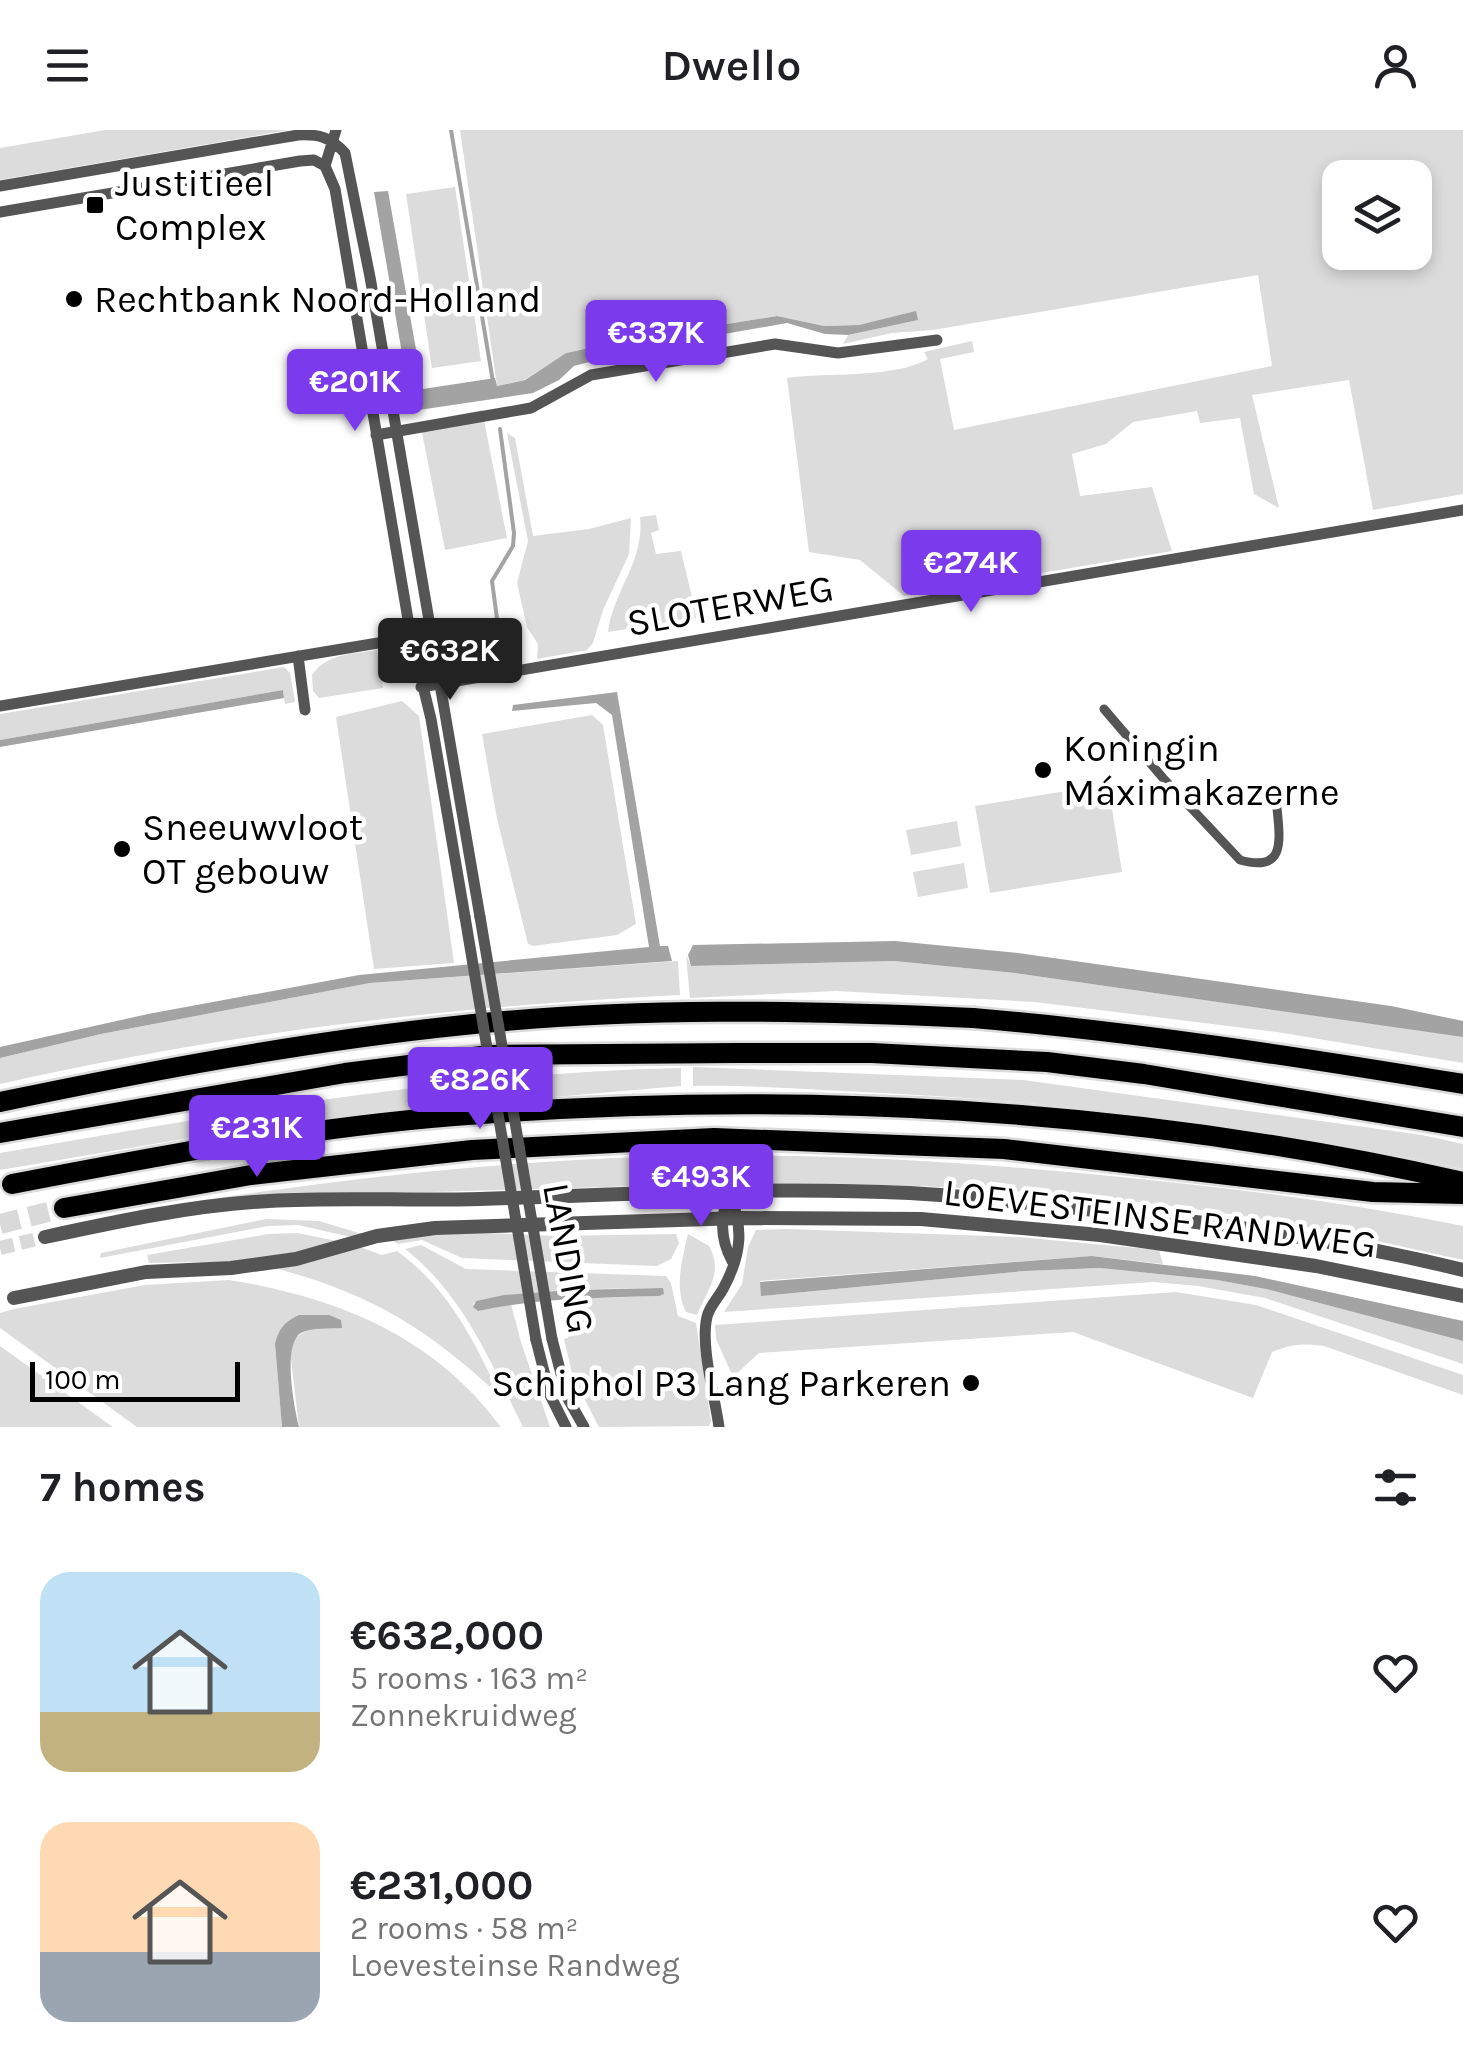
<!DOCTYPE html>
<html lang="en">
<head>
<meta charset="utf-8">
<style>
	:root { --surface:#fff; --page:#f2f2f2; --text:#202124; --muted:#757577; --accent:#7c3aed }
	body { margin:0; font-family:Karla,sans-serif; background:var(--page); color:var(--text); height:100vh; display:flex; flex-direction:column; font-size:38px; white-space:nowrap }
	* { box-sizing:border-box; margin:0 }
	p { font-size:32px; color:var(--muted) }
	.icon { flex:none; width:55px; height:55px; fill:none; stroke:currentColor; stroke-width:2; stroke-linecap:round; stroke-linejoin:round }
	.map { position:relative; height:1297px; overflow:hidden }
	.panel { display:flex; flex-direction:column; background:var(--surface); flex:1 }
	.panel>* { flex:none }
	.buttons { position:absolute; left:1322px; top:30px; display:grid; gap:20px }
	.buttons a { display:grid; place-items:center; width:110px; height:110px; border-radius:20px; background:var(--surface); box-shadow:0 5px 15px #0003; font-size:50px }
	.scale { position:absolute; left:30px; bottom:25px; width:210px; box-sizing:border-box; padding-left:10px; border:5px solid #000; border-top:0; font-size:28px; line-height:35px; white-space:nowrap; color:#000; -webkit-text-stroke:8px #fff; paint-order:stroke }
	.price { position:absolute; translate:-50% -85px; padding:0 22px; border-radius:10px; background:var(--accent); color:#fff; font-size:32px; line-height:65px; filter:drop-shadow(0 2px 5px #0008) }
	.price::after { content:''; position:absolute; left:50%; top:60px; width:30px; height:22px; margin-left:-15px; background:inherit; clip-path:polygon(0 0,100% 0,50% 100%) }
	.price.active { background:#222; color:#fff }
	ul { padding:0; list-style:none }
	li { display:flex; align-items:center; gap:30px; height:250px; padding:0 40px }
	li span { display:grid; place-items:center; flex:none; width:280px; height:200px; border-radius:30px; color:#555 }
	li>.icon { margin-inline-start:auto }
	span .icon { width:120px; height:120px; fill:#fffc; stroke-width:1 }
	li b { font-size:42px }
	h2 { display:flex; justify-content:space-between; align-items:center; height:120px; padding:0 40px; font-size:42px }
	header { display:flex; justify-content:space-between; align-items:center; height:130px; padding:0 40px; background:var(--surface); font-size:45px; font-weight:600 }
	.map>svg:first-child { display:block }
	.green { fill:#dcdcdc; fill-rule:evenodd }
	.water { fill:#a3a3a3 }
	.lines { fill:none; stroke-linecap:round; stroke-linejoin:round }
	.stream { stroke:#a3a3a3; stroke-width:4 }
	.tertiary-tunnel { stroke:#d9d9d9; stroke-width:14; stroke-dasharray:14 7; stroke-linecap:butt }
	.motorway-tunnel { stroke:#d9d9d9; stroke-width:20; stroke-dasharray:20 10; stroke-linecap:butt }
	.trunk-casing { stroke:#dbdbdb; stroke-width:25 }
	.motorway-casing { stroke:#dbdbdb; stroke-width:25 }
	.pedestrian { stroke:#555; stroke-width:9 }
	.minor { stroke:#555; stroke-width:11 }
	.tertiary { stroke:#555; stroke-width:14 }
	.trunk { stroke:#000; stroke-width:20 }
	.motorway { stroke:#000; stroke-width:20 }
	.minor-bridge { stroke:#555; stroke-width:11 }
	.poi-dot { fill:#000; stroke:#fff; stroke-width:4 }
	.labels { text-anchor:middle; stroke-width:9; stroke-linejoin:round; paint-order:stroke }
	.poi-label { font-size:38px; fill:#000; stroke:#fff; text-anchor:start }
	.street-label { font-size:38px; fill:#000; stroke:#fff }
</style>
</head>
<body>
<header><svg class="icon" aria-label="menu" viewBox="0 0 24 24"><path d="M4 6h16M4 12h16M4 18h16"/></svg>Dwello<svg class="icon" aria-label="person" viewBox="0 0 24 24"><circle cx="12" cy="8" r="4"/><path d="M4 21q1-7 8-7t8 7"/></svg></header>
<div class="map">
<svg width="1463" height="1297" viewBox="0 0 1463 1297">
	<rect width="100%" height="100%" fill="#fff"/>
	<path class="green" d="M105,0H289L0,50V18Z
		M460,0H1463V364L1373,380L1349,250L1252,265L1279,378L1254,364L1240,288L1200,293L1197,281L1133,292L1106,314L1072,324L1080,366L1152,357L1172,421L904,466L860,430L809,422L787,248C829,242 892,249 928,229L924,222L972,211L974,222L940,229L954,300L1272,236L1258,145L933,200L892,203L843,214L848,205L917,190L916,182L859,195L824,196L777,186L623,211L566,223L524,250L497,256ZM1340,48H1415V122H1340Z
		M455,57L481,231L432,238L406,64Z
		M482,280L507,408L445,420L420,292Z
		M507,303L515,308L533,406L589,399L631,388L629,424L603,480L593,513L587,520L537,529L538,514L527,497L517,453L528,411Z
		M656,385L659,400L651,403L656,424L681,421L697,488L608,502C613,461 645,431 640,387Z
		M377,520L383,558L319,568L313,561L312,545C327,523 353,524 377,520Z
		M284,537L290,543L295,572L285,574L283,560L0,610V584Z
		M402,571L419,586L454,833L374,839L336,587Z
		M592,585L603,595L636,794L617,805L533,816L528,814L497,689L482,604Z
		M1108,654L1122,742L990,763L975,676Z
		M957,691L961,716L911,725L906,700Z
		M964,733L968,758L918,767L913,742Z
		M686,825L691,836L894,831L1015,843L1460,906L1463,907V933L1277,902L1035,872L836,861L690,868Z
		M678,831L680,865C452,876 223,903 0,954V928L101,904L370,853Z
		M693,937L1023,950L1422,1005L1463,1014V1039C1272,997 1077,973 883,963C819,960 756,955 693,956Z
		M681,938V956L404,980L260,996L0,1040V1023C225,984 452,943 681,938Z
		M712,1025V1054L326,1065L132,1082C324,1049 518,1028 712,1025Z
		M716,1026C838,1024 958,1032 1080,1043C1208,1055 1337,1070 1463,1096V1130C1411,1119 1359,1106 1307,1097C1113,1061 913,1052 716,1053Z
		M266,1089L319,1091L362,1104L355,1108L298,1095L268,1096L100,1128L101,1123Z
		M787,1099L1018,1107L1159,1120L1163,1134L1092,1126L760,1151L762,1166L1025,1141L1100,1138L1217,1150L1266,1159L1463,1211V1234L1265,1168L1198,1156L1153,1152L724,1182L742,1154L748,1117L756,1100Z
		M463,1102L555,1106L676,1104L679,1113L671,1129L657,1136L462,1128L422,1110L398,1114L391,1110V1107Z
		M297,1103L342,1112L309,1122L253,1131L149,1133L147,1125L269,1104Z
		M688,1104L709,1116C724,1143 707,1160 697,1185L686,1182C674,1157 682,1130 688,1104Z
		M354,1115L382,1125L397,1121C448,1158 474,1210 500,1266C426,1197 370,1163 271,1137Z
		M421,1115L466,1139L666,1146L671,1153L678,1186L696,1193L711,1291L709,1296L599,1297L573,1247L564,1209L568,1208L562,1169L659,1166L662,1158C600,1159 537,1158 476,1171L473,1174L478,1180L511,1174L521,1212L550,1297H523C491,1233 463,1164 405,1119Z
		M229,1150C337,1167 434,1206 501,1297H299L290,1221L294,1209L329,1185L275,1214L282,1297H137L0,1198V1183L14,1179L145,1155Z
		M1176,1162L1256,1175L1463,1245V1265L1324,1216C1304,1213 1291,1214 1272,1222L1253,1268L1073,1202L759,1223L733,1247L716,1209L715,1195Z
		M0,1216L103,1290L113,1297H0Z"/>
	<path class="water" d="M388,61L423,259L495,248L497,256L525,250L566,223L623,211L777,186L824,196L859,195L916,181L918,190L848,205L825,204L787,193L639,219L574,236L559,250L533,263L412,281L374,62Z
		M283,560L284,568L0,617V610Z
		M617,562L660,816H668L672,831L370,853L101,904L0,928V917L148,884L359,845L649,817L612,585L596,573L512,581L513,575Z
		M895,811L1018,823L1391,876L1463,891V907L1015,843L894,831L691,836L688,825L693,815Z
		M1092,1126L1255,1146L1463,1191V1211L1266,1159L1217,1150L1100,1138L1025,1141L761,1166L760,1152Z
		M663,1158L664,1164L659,1166C598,1168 538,1168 478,1181L473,1177L476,1171L504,1165L569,1160Z
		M299,1185H329L341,1190L342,1198C330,1199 312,1197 301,1203C282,1214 294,1277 299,1297H282L275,1214C279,1199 284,1192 299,1185Z"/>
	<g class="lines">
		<path class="stream" d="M451,0L493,252
			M499,504L492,451L513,416L514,403L500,299"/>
		<path class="tertiary-tunnel" d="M0,1118L45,1107"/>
		<path class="motorway-tunnel" d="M0,1094L64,1078"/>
		<g class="trunk-casing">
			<path id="trunk" d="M0,972C153,940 308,911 464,895C633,877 804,880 973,888"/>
		</g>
		<g class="motorway-casing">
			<path id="motorway" d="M973,888C1138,902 1300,927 1463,954
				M0,1003L345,943L489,925L737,923H872L1047,932L1144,944L1463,997
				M12,1054C158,1026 305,998 454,986C789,959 1134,977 1463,1052
				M64,1078L251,1045L472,1020L714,1008L1004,1019L1373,1062L1463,1064"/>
		</g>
		<path class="pedestrian" d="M1104,579L1163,648L1240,730C1286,743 1280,710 1277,678"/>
		<path class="minor" d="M336,0L325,36L335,59L411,507L431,589L465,787
			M0,56L298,5C319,4 330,7 345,23L370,147L480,787
			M0,82L300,31L314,30L325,36
			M376,305L531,278L591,245L775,214L838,223L937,210
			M298,526L305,580
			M421,557L1463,380
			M0,576L432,504
			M729,1061C721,1087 719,1107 732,1131
			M552,1209L567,1267L584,1297
			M536,1210L550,1265L566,1297
			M719,1297C715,1267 700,1216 707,1187C709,1177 718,1168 723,1159C742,1124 744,1098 729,1061"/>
		<path class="tertiary" d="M45,1107C119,1091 194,1075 269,1071C339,1067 410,1071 480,1069C623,1065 767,1056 910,1063C981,1067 1051,1075 1121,1083C1236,1096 1350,1112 1463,1140
			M14,1168L146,1142L231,1138L296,1129L377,1106L435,1098L740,1088L921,1089L1100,1105L1316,1136L1463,1166"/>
		<use href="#trunk" class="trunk"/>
		<use href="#motorway" class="motorway"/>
		<path class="minor-bridge" d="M465,787L536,1210
			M480,787L552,1209"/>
	</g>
	<g class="poi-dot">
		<rect x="85" y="65" width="20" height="20" rx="5"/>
		<circle cx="74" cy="169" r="10"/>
		<circle cx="1043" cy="640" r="10"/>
		<circle cx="122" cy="719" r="10"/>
		<circle cx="971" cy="1253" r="10"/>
	</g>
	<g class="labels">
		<g class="poi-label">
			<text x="115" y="66">Justitieel<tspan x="115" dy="44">Complex</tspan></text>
			<text x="94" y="182">Rechtbank Noord-Holland</text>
			<text x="1063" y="631">Koningin<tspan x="1063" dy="44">Máximakazerne</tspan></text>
			<text x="142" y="710">Sneeuwvloot<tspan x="142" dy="44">OT gebouw</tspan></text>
			<text x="951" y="1266" text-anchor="end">Schiphol P3 Lang Parkeren</text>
		</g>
		<g class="street-label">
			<text transform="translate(730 475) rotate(-10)" y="13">SLOTERWEG</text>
			<text transform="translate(1160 1088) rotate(7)" y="13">LOEVESTEINSE RANDWEG</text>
			<text transform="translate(569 1128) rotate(80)" y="13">LANDING</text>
		</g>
	</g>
</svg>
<div class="buttons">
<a><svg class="icon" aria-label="layers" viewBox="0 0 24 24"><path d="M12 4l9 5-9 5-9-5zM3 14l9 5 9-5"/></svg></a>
</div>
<div class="scale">100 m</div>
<b class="price" style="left:656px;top:255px">€337K</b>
<b class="price" style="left:355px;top:304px">€201K</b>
<b class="price" style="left:971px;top:485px">€274K</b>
<b class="price active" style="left:450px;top:573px">€632K</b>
<b class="price" style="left:480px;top:1002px">€826K</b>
<b class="price" style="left:257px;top:1050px">€231K</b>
<b class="price" style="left:701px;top:1099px">€493K</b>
</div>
<section class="panel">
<h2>7 homes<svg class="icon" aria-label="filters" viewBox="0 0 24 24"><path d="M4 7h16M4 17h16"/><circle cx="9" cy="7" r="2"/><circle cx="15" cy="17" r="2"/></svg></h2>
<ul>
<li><span style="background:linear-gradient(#bfe0f5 70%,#c2b280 0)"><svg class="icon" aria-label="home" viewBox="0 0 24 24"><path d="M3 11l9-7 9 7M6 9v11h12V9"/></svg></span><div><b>€632,000</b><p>5 rooms · 163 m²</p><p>Zonnekruidweg</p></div><svg class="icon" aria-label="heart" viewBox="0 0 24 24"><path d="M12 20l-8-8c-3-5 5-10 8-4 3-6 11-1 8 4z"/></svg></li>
<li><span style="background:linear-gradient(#ffd9b3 65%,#9aa5b1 0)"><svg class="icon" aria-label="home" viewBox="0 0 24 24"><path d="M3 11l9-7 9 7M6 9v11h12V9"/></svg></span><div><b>€231,000</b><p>2 rooms · 58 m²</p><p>Loevesteinse Randweg</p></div><svg class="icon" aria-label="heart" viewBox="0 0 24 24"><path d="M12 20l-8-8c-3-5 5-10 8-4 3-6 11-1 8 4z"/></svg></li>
</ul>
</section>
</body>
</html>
